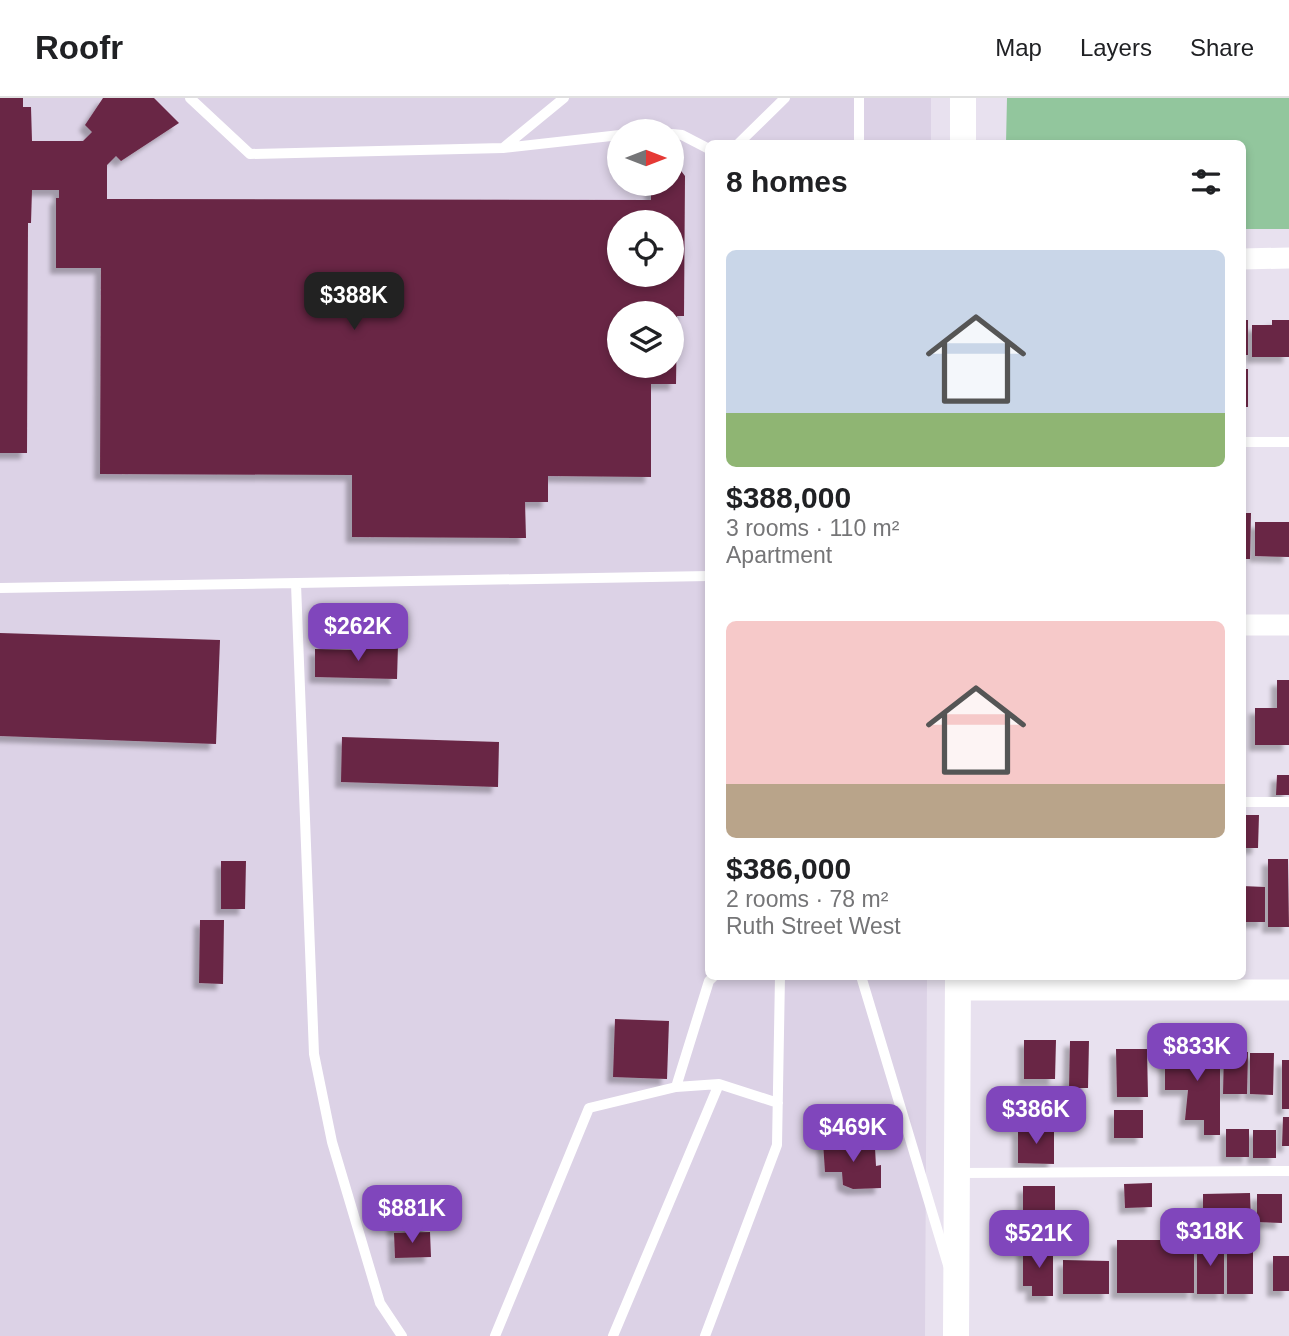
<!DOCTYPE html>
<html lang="en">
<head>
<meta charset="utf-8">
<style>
	:root { --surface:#fff; --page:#f6f6f6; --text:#202124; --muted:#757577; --line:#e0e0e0; --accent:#8046bc }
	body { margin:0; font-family:Arial,sans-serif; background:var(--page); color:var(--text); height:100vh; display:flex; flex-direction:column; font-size:26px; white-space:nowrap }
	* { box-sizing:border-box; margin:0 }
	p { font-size:23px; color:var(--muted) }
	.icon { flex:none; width:38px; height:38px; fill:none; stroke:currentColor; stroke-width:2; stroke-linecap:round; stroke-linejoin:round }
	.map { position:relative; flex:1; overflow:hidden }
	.details { position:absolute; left:705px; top:42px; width:541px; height:840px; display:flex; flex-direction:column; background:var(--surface); border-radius:10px; box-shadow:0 4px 10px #0003 }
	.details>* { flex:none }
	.needle { width:46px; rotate:90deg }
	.buttons { position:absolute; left:607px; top:21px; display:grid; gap:14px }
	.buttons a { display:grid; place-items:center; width:77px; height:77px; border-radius:50%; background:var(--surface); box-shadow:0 4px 10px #0003; font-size:35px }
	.price { position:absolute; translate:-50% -60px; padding:0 16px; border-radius:14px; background:var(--accent); color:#fff; font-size:23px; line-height:46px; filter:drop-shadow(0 2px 4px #0008) }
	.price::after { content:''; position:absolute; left:50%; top:42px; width:21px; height:16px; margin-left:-10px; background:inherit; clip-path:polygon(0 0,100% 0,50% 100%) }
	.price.active { background:#222; color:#fff }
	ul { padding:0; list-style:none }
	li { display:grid; align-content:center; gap:14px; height:371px; padding:0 21px }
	li span { display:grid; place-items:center; height:217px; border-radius:10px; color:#555 }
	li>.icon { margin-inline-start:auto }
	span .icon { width:126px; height:126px; fill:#fffc; stroke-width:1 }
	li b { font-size:30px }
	h2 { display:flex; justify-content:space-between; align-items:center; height:84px; padding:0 21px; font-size:30px }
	header { display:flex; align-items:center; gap:42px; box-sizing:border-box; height:98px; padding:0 35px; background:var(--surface); border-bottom:2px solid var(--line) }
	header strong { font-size:33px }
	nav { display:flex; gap:38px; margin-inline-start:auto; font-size:24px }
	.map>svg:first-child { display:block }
	.built { fill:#dcd2e6; fill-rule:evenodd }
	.green { fill:#92c69d }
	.building { fill:#692644; fill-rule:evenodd; filter:url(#shadow) }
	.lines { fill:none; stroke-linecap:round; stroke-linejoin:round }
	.service { stroke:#fff; stroke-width:10 }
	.minor { stroke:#fff; stroke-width:21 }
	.tertiary { stroke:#fff; stroke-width:26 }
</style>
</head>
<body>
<header>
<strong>Roofr</strong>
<nav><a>Map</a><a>Layers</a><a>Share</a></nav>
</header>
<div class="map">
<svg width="1289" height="1238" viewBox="0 0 1289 1238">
	<defs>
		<filter id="shadow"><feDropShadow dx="-6" dy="6" stdDeviation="2" flood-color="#0004"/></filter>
	</defs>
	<rect width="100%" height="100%" fill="#e8e1ef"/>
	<path class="built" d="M0,0H931V45L709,46V878L927,879L925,1238H0ZM620,33H672V86H620ZM620,124H672V177H620ZM620,215H672V268H620Z"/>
	<path class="green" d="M1007,0H1289V131H1243L1242,46L1006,45Z"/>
	<path class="building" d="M0,0H23V9H31L32,43H83L92,34L85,27L103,0H154L179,25L121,63L116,58L107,67V101L651,102V91L642,86H672V61L685,78L684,218H677L676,286H651V379L548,378V404H525L526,440L352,439V377L100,376L101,170H56V100H59V92H32L31,125H28L27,355H0ZM620,124H672V177H620ZM620,215H672V268H620Z
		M1242,222H1248V257H1242Z
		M1272,222H1289V259H1252V227H1272Z
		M1242,271H1248V309H1242Z
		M1242,415H1251L1250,461H1242Z
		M1255,424H1289V459L1255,458Z
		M0,535L220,542L216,646L0,638Z
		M361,546L398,547L397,581L315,579V551L361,552Z
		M1277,582H1289V647H1255V610H1277Z
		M342,639L499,644L498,689L341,684Z
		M1277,677H1289V697H1276Z
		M1242,717H1259L1258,750H1242Z
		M1268,761H1288L1289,829H1268Z
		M221,763H246L245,811H221Z
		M1242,788L1265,789V824H1242Z
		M200,822H224L223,886L199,885Z
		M615,921L669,923L667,981L613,979Z
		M1024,942H1056L1055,981H1024Z
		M1070,943H1089L1088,990H1069Z
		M1165,949H1220V1037H1204V1022H1185L1188,992H1165Z
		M1116,951H1147L1148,999H1117Z
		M1224,954H1248L1247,996H1223Z
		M1250,955H1274L1273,997L1250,996Z
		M1282,962H1289V1011H1282Z
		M1114,1012H1143V1040H1114Z
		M1283,1019H1289V1048H1282Z
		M1018,1031L1054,1032V1066L1018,1065Z
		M1226,1031H1249V1059H1226Z
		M1253,1032H1276V1060H1253Z
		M857,1043V1050H875L876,1068L881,1067V1090L853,1091L843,1087L842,1074H825L823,1044Z
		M1152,1085V1109L1125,1110L1124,1086Z
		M1023,1088H1055V1123H1023Z
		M1250,1095L1251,1124L1203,1125V1096Z
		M1257,1096H1282V1125L1257,1124Z
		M429,1107L430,1132L393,1133V1108Z
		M430,1134L431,1159L395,1160L394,1135Z
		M1117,1142H1194V1195H1117Z
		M1197,1144H1224V1196H1197Z
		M1227,1144H1253V1196H1227Z
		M1023,1148H1053V1198H1032V1188H1023Z
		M1273,1158H1289V1193H1273Z
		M1063,1162L1109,1163V1196H1063Z"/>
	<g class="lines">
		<path class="service" d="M190,0L250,56L503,50L620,37
			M859,0V46
			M672,36L682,37L709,51
			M738,46L785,0
			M503,50L564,0
			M1242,344H1289
			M296,486L314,956L332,1044L380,1205L402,1238
			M0,490L709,478
			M1242,704H1289
			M861,878L948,1167
			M676,989L719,986L778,1005
			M958,1075L1289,1073
			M495,1238L589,1010L676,989L709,883L714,878
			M613,1238L719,986
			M705,1238L777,1047L780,878"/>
		<path class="minor" d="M1242,161L1289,160
			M1242,527H1289
			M958,892H1289"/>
		<path class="tertiary" d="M963,46V0
			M956,1238L958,878"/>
	</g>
</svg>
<div class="buttons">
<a><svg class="needle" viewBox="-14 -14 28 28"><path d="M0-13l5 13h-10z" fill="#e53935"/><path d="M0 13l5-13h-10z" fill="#757577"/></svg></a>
<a><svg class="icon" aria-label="locate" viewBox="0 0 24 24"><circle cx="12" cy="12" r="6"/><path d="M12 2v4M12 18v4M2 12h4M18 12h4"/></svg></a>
<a><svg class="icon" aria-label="layers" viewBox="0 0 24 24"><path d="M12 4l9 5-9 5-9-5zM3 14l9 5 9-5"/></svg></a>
</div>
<b class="price active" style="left:354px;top:234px">$388K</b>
<b class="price" style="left:358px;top:565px">$262K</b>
<b class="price" style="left:1197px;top:985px">$833K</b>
<b class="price" style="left:1036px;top:1048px">$386K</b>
<b class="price" style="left:853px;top:1066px">$469K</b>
<b class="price" style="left:412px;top:1147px">$881K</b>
<b class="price" style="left:1210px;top:1170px">$318K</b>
<b class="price" style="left:1039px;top:1172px">$521K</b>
<section class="details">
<h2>8 homes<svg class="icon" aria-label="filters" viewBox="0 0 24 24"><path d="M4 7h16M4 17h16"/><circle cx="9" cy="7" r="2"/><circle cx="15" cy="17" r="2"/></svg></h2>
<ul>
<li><span style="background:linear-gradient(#c9d6e8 75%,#8fb573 0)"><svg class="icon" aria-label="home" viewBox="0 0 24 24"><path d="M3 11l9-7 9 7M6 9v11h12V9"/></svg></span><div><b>$388,000</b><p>3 rooms · 110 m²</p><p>Apartment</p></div></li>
<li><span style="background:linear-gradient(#f6c9c9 75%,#b9a48a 0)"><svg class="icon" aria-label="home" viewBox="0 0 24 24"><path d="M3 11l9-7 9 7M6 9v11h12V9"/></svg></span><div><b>$386,000</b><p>2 rooms · 78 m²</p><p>Ruth Street West</p></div></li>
</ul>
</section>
</div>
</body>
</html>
